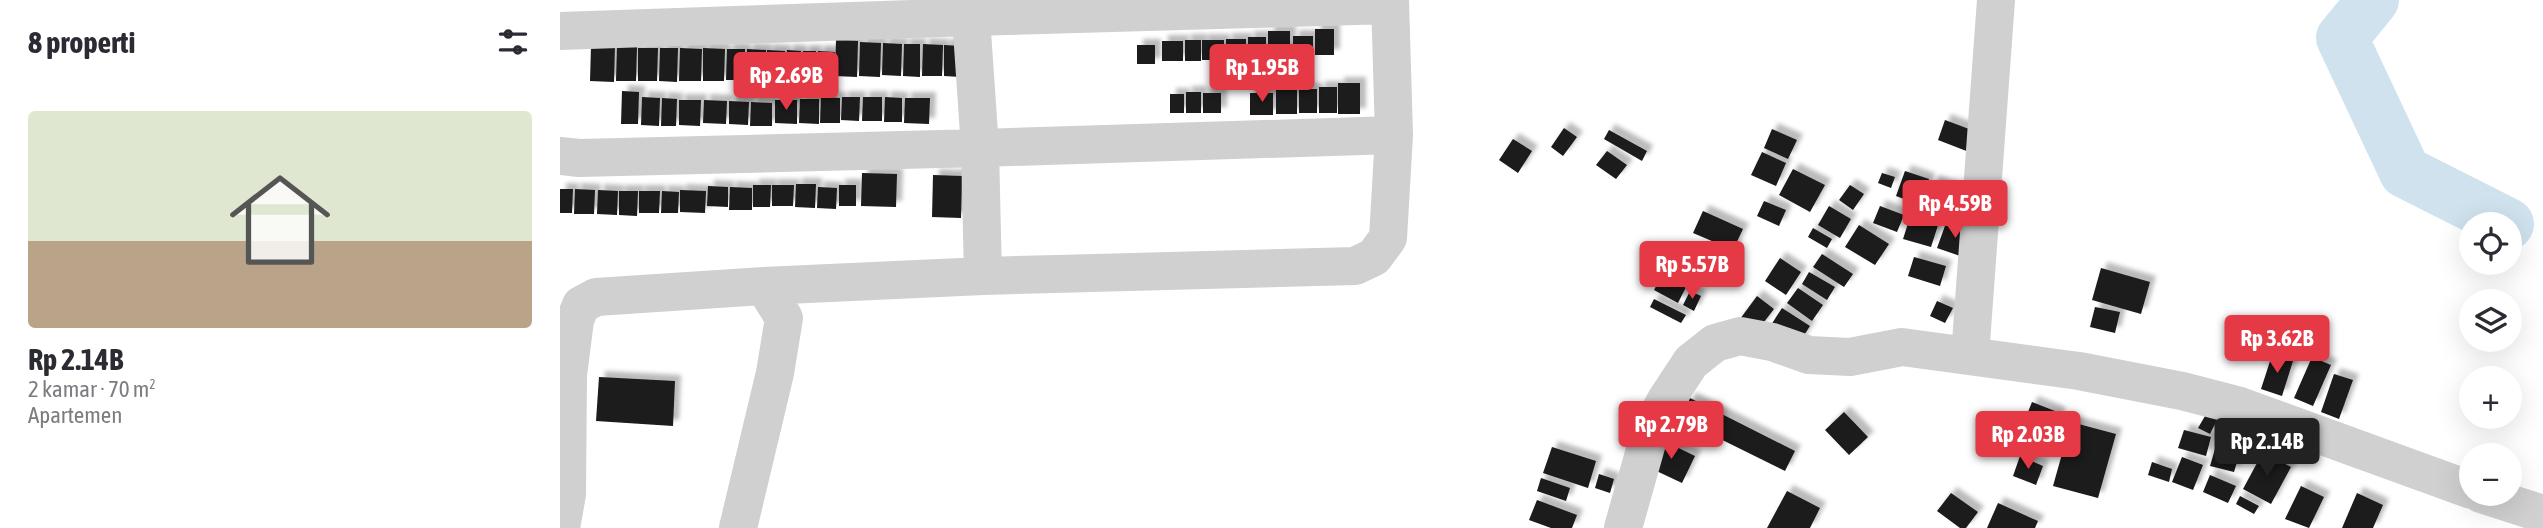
<!DOCTYPE html>
<html lang="id">
<head>
<meta charset="utf-8">
<style>
	:root { --surface:#fff; --page:#f7f7f7; --text:#2b2b33; --muted:#7c7c81; --line:#e1e1e2; --accent:#e63946 }
	body { margin:0; font-family:"Asap Condensed",sans-serif; background:var(--page); color:var(--text); height:100vh; display:flex; flex-direction:column; font-size:26px; white-space:nowrap }
	* { box-sizing:border-box; margin:0 }
	p { font-size:23px; color:var(--muted) }
	.icon { flex:none; width:38px; height:38px; fill:none; stroke:currentColor; stroke-width:2; stroke-linecap:round; stroke-linejoin:round }
	.map { position:relative; flex:1; overflow:hidden }
	.drawer { display:flex; flex-direction:column; background:var(--surface); width:560px }
	.drawer>* { flex:none }
	.tools { position:absolute; left:1899px; top:212px; display:grid; gap:14px }
	.tools a { display:grid; place-items:center; width:63px; height:63px; border-radius:50%; background:var(--surface); box-shadow:0 7px 28px #0002; font-size:35px }
	.price { position:absolute; translate:-50% -60px; padding:0 16px; border-radius:7px; background:var(--accent); color:#fff; font-size:23px; line-height:46px; filter:drop-shadow(0 2px 4px #0008) }
	.price::after { content:''; position:absolute; left:50%; top:42px; width:21px; height:16px; margin-left:-10px; background:inherit; clip-path:polygon(0 0,100% 0,50% 100%) }
	.price.selected { background:#222; color:#fff }
	ul { padding:0; list-style:none }
	li { display:grid; align-content:center; gap:14px; height:371px; padding:0 28px }
	li+li { border-top:2px solid var(--line) }
	li span { display:grid; place-items:center; height:217px; border-radius:7px; color:#555 }
	li>.icon { margin-inline-start:auto }
	span .icon { width:126px; height:126px; fill:#fffc; stroke-width:1 }
	li b { font-size:30px }
	h2 { display:flex; justify-content:space-between; align-items:center; height:84px; padding:0 28px; font-size:30px }
	main { display:flex; flex:1; min-height:0 }
	.map>svg:first-child { display:block }
	.lines { fill:none; stroke-linecap:round; stroke-linejoin:round }
	.river { stroke:#cfe2ee; stroke-width:52 }
	.building { fill:#1a1a1a; filter:url(#shadow) }
	.minor { stroke:#d0d0d0; stroke-width:38 }
</style>
</head>
<body>
<main>
<section class="drawer">
<h2>8 properti<svg class="icon" aria-label="filters" viewBox="0 0 24 24"><path d="M4 7h16M4 17h16"/><circle cx="9" cy="7" r="2"/><circle cx="15" cy="17" r="2"/></svg></h2>
<ul>
<li><span style="background:linear-gradient(#dfe7d0 60%,#b9a48a 0)"><svg class="icon" aria-label="home" viewBox="0 0 24 24"><path d="M3 11l9-7 9 7M6 9v11h12V9"/></svg></span><div><b>Rp 2.14B</b><p>2 kamar · 70 m²</p><p>Apartemen</p></div></li>
</ul>
</section>
<div class="map">
<svg width="1983" height="528" viewBox="0 0 1983 528">
	<defs>
		<filter id="shadow"><feDropShadow dx="6" dy="-6" stdDeviation="2" flood-color="#0004"/></filter>
	</defs>
	<rect width="100%" height="100%" fill="#fff"/>
	<g class="lines">
		<path class="river" d="M1813,0L1782,38L1845,172L1948,224"/>
	</g>
	<path class="building" d="M755,29H774V55H755Z
		M708,31H730V58H708Z
		M733,36H753V57H733Z
		M688,37H706V58H688Z
		M666,39H686V59H666Z
		M276,40L298,41L297,77L275,76Z
		M625,40H641V61H625Z
		M642,40H664V60H642Z
		M602,41H623V61H602Z
		M300,42L321,43L320,77L299,76Z
		M323,43L342,44L341,76L322,75Z
		M344,44H360V77L343,76Z
		M363,44L383,45L382,76H362Z
		M384,45L402,46L401,77L384,76Z
		M577,45H595V64H577Z
		M31,46H55L54,82L30,81Z
		M57,46L77,47L76,81H56Z
		M78,48H98L97,81H78Z
		M100,48H118L117,82L99,81Z
		M120,48L142,49L141,81H119Z
		M143,48L165,49L164,81H143Z
		M167,49H185L184,80H166Z
		M187,49L206,50L205,80L186,79Z
		M207,50L225,51L224,80H207Z
		M227,50L241,51L240,80H226Z
		M243,51H256L255,79L242,78Z
		M258,51L275,52L274,79H258Z
		M778,83H800V114H778Z
		M759,87H777V113H759Z
		M716,89H737V114H716Z
		M739,89H757V113H739Z
		M62,91L79,92L78,124H61Z
		M626,92H641V113H626Z
		M643,93H661V113H643Z
		M690,93H713V115H690Z
		M610,94H624V113H610Z
		M82,97L100,98L99,126L81,125Z
		M261,97L280,98V123H260Z
		M282,97H300L299,121L281,120Z
		M303,97H322V121H302Z
		M325,97L342,98V122H324Z
		M102,98L117,99L116,126H101Z
		M345,98H370L369,124L344,123Z
		M240,99H259V124L239,123Z
		M119,100H141L140,126L119,125Z
		M144,100L167,101L166,124L143,123Z
		M215,100H237V124L215,123Z
		M169,101L189,102L188,125L169,124Z
		M191,102L212,103V126H190Z
		M1385,120L1417,132L1409,152L1378,140Z
		M1004,128L1017,137L1003,156L991,147Z
		M1212,129L1237,140L1228,159L1204,148Z
		M1049,130L1087,151L1082,161L1044,139Z
		M953,139L972,151L958,173L939,160Z
		M1047,151L1067,165L1056,179L1036,165Z
		M1202,152L1226,163L1216,186L1191,175Z
		M1233,169L1265,185L1250,212L1219,195Z
		M1345,171L1369,179L1360,205L1336,196Z
		M302,173L337,174L336,207L301,206Z
		M1322,173L1335,177L1331,188L1318,183Z
		M373,175L402,176L401,218L372,217Z
		M1373,181L1412,195L1403,218L1364,204Z
		M236,184H256L255,208L235,207Z
		M193,185H211L210,207H193Z
		M212,185H234L233,206H212Z
		M279,185H296V206H279Z
		M1290,185L1304,194L1293,210L1279,200Z
		M148,186L168,187V207L147,206Z
		M170,187L192,188V210H169Z
		M258,187L277,188L276,209L257,208Z
		M0,189H13L12,213H0Z
		M15,189L35,190L34,214H14Z
		M38,190L58,191L57,215L37,214Z
		M120,190L146,191L145,213L120,212Z
		M59,191H78L77,216L59,215Z
		M79,191H100L99,213H79Z
		M102,191L119,192L118,213H101Z
		M1204,201L1226,210L1219,226L1197,216Z
		M1269,206L1291,219L1280,238L1258,225Z
		M1320,206L1344,215L1337,232L1313,223Z
		M1143,211L1183,229L1173,250L1133,233Z
		M1352,211L1380,219L1371,247L1343,239Z
		M1386,223L1412,231L1403,257L1377,248Z
		M1299,225L1329,244L1315,265L1285,247Z
		M1253,228L1272,239L1267,248L1248,237Z
		M1262,254L1293,274L1284,287L1253,267Z
		M1354,257L1386,266L1380,286L1348,276Z
		M1220,258L1241,272L1226,295L1205,281Z
		M1541,268L1590,282L1581,314L1532,300Z
		M1249,272L1275,287L1267,300L1242,284Z
		M1103,273L1127,285L1118,303L1094,290Z
		M1238,288L1263,305L1252,321L1227,303Z
		M1130,291L1141,296L1134,311L1123,305Z
		M1197,296L1214,309L1194,335L1177,323Z
		M1094,299L1126,315L1121,323L1090,307Z
		M1377,301L1393,308L1385,323L1370,316Z
		M1535,307L1560,312L1555,333L1530,327Z
		M1222,308L1250,326L1239,343L1211,325Z
		M1712,355L1733,361L1722,396L1701,389Z
		M1752,357L1771,365L1753,406L1734,398Z
		M1774,374L1793,380L1779,419L1761,412Z
		M39,377L115,381L113,426L36,421Z
		M1130,398L1235,451L1225,471L1120,419Z
		M1472,402L1500,413L1484,453L1456,442Z
		M1648,411L1659,416L1650,434L1638,428Z
		M1284,412L1308,437L1289,455L1265,430Z
		M1511,422L1556,434L1538,498L1493,486Z
		M1663,422L1687,429L1674,472L1650,466Z
		M1624,430L1651,437L1646,456L1618,448Z
		M1100,439L1135,456L1122,483L1088,467Z
		M992,447L1036,461L1028,488L983,473Z
		M1703,452L1731,467L1711,504L1683,489Z
		M1460,456L1483,466L1476,485L1453,476Z
		M1622,457L1643,465L1633,490L1612,482Z
		M1592,462L1612,469L1609,482L1588,475Z
		M1039,474L1054,479L1050,493L1035,488Z
		M1650,475L1676,486L1668,503L1643,492Z
		M981,478L1010,488L1006,501L977,491Z
		M1741,486L1764,497L1749,528L1725,519Z
		M1227,491L1260,508L1250,528H1207Z
		M1391,493L1418,512L1406,528H1400L1377,511Z
		M1797,493L1823,505L1813,528H1782Z
		M1680,496L1699,506L1694,514L1676,504Z
		M977,500L1017,515L1012,528H991L969,520Z
		M1438,503L1478,521L1475,528H1427Z"/>
	<g class="lines">
		<path class="minor" d="M411,0V17L830,5
			M0,31L411,17L420,148L834,135
			M0,156L19,158L420,148L423,276L795,266L814,257L828,238L834,135L830,0
			M1410,356L1436,0
			M1921,494L1983,514
			M1,528L7,494L8,375L15,320L21,305L36,297L204,286L423,276
			M178,528L215,373L224,318L204,286
			M1063,528L1092,425L1106,400L1131,362L1155,343L1180,336L1212,342L1249,355L1290,357L1342,347L1519,371L1622,391L1680,406L1911,490"/>
	</g>
</svg>
<div class="tools">
<a><svg class="icon" aria-label="locate" viewBox="0 0 24 24"><circle cx="12" cy="12" r="6"/><path d="M12 2v4M12 18v4M2 12h4M18 12h4"/></svg></a>
<a><svg class="icon" aria-label="layers" viewBox="0 0 24 24"><path d="M12 4l9 5-9 5-9-5zM3 14l9 5 9-5"/></svg></a>
<a>+</a>
<a>−</a>
</div>
<b class="price" style="left:702px;top:104px">Rp 1.95B</b>
<b class="price" style="left:226px;top:112px">Rp 2.69B</b>
<b class="price" style="left:1395px;top:240px">Rp 4.59B</b>
<b class="price" style="left:1132px;top:301px">Rp 5.57B</b>
<b class="price" style="left:1717px;top:375px">Rp 3.62B</b>
<b class="price" style="left:1111px;top:461px">Rp 2.79B</b>
<b class="price" style="left:1468px;top:471px">Rp 2.03B</b>
<b class="price selected" style="left:1707px;top:478px">Rp 2.14B</b>
</div>
</main>
</body>
</html>
